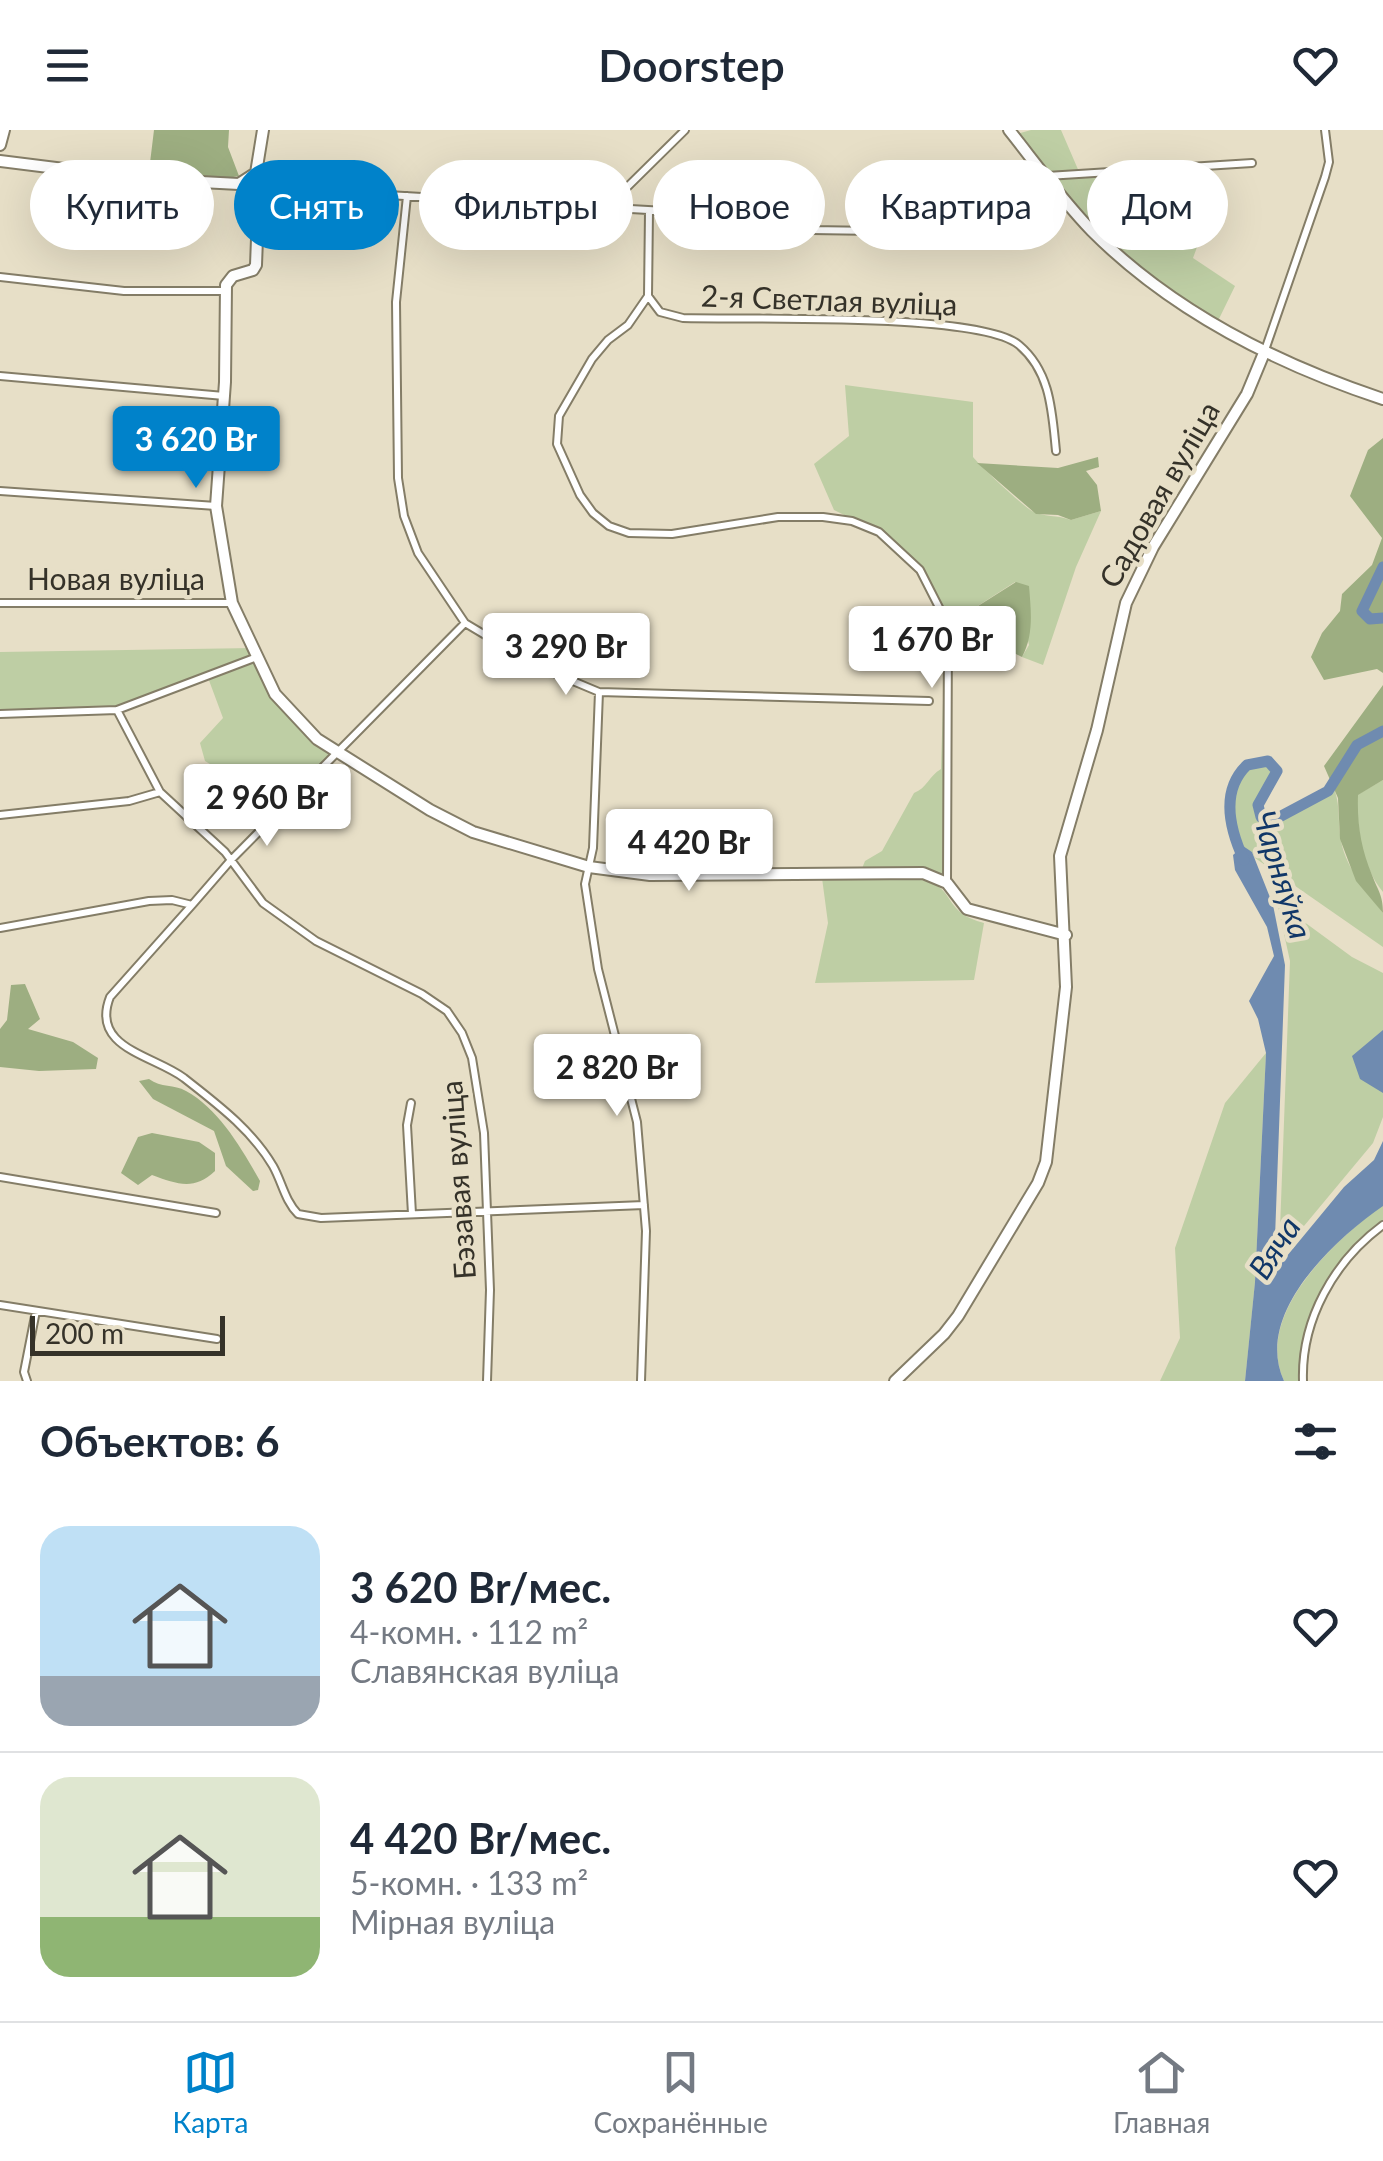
<!DOCTYPE html>
<html lang="ru">
<head>
<meta charset="utf-8">
<style>
	:root { --surface:#fff; --page:#f2f2f3; --text:#1f2937; --muted:#747a83; --line:#e0e1e3; --accent:#0082ca }
	body { margin:0; font-family:Lato,sans-serif; background:var(--page); color:var(--text); height:100vh; display:flex; flex-direction:column; font-size:38px; white-space:nowrap }
	* { box-sizing:border-box; margin:0 }
	p { font-size:32px; color:var(--muted) }
	.icon { flex:none; width:55px; height:55px; fill:none; stroke:currentColor; stroke-width:2; stroke-linecap:round; stroke-linejoin:round }
	.map { position:relative; height:1251px; overflow:hidden }
	.sheet { display:flex; flex-direction:column; background:var(--surface); flex:1 }
	.sheet>* { flex:none }
	.top-card { position:absolute; left:30px; top:30px; width:1325px; height:90px; display:flex; gap:20px }
	.scale { position:absolute; left:30px; bottom:25px; width:195px; box-sizing:border-box; padding-left:10px; border:5px solid #353229; border-top:0; font-size:28px; line-height:35px; white-space:nowrap; color:#353229; -webkit-text-stroke:8px #e7dfc7; paint-order:stroke }
	.price { position:absolute; translate:-50% -85px; padding:0 22px; border-radius:10px; background:#fff; color:#222; font-size:32px; line-height:65px; filter:drop-shadow(0 2px 5px #0008) }
	.price::after { content:''; position:absolute; left:50%; top:60px; width:30px; height:22px; margin-left:-15px; background:inherit; clip-path:polygon(0 0,100% 0,50% 100%) }
	.price.active { background:var(--accent); color:#fff }
	ul { padding:0; list-style:none }
	li { display:flex; align-items:center; gap:30px; height:250px; padding:0 40px }
	li+li { border-top:2px solid var(--line) }
	li span { display:grid; place-items:center; flex:none; width:280px; height:200px; border-radius:30px; color:#555 }
	li>.icon { margin-inline-start:auto }
	span .icon { width:120px; height:120px; fill:#fffc; stroke-width:1 }
	li b { font-size:42px }
	h2 { display:flex; justify-content:space-between; align-items:center; height:120px; padding:0 40px; font-size:42px }
	.tag { padding:0 35px; border-radius:45px; background:var(--surface); box-shadow:0 10px 40px #0002; font-size:35px; line-height:90px }
	.tag.active { background:var(--accent); color:#fff }
	header { display:flex; justify-content:space-between; align-items:center; height:130px; padding:0 40px; background:var(--surface); font-size:45px; font-weight:600 }
	.tabs { display:flex; justify-content:space-around; align-items:center; height:140px; border-top:2px solid var(--line); background:var(--surface); font-size:28px; color:var(--muted) }
	.tabs a { display:grid; justify-items:center; gap:5px }
	.tabs .active { color:var(--accent) }
	.map>svg:first-child { display:block }
	.green { fill:#becea4 }
	.forest { fill:#9dae81 }
	.water { fill:#6f8bb0 }
	.lines { fill:none; stroke-linecap:round; stroke-linejoin:round }
	.river { stroke:#6f8bb0; stroke-width:11 }
	.street-casing { stroke:#847d67; stroke-width:10 }
	.secondary-casing { stroke:#847d67; stroke-width:14 }
	.street { stroke:#fff; stroke-width:6 }
	.secondary { stroke:#fff; stroke-width:10 }
	.labels { text-anchor:middle; stroke-width:9; stroke-linejoin:round; paint-order:stroke }
	.street-label { font-size:30px; fill:#353229; stroke:#e7dfc7 }
	.water-label { font-size:32px; font-style:italic; fill:#113768; stroke:#e7dfc7 }
</style>
</head>
<body>
<header><svg class="icon" aria-label="menu" viewBox="0 0 24 24"><path d="M4 6h16M4 12h16M4 18h16"/></svg>Doorstep<svg class="icon" aria-label="heart" viewBox="0 0 24 24"><path d="M12 20l-8-8c-3-5 5-10 8-4 3-6 11-1 8 4z"/></svg></header>
<div class="map">
<svg width="1383" height="1251" viewBox="0 0 1383 1251">
	<rect width="100%" height="100%" fill="#e7dfc7"/>
	<path class="green" d="M1031,0H1061L1080,44L1150,40L1142,78L1200,109L1193,128L1235,156L1216,195L1107,115L1013,5Z
		M845,255L973,272V327C981,337 1023,376 1032,381C1043,387 1058,385 1071,390L1101,381L1076,437L1043,535L1022,527L1029,515L1015,452L948,495L920,440L879,402L834,380L814,334L849,306Z
		M253,518L275,565L338,622L284,668L245,642L233,648L205,631L200,613L223,588L207,545L127,578L0,584V522Z
		M943,571H950L947,753L939,748L861,741L865,731L882,721L914,663C927,658 929,646 941,639Z
		M1268,631L1277,641L1258,675L1260,687C1276,694 1320,668 1333,656C1340,672 1338,687 1340,705C1344,737 1365,758 1383,783V817L1255,728L1252,722L1238,717C1229,688 1223,658 1247,635Z
		M1383,650V762C1361,735 1357,698 1357,665Z
		M907,747C915,749 925,750 932,753C955,763 945,783 984,793L974,850L815,853L828,793L822,748Z
		M1277,772L1352,827L1383,843V987L1373,1013L1279,1126L1290,831Z
		M1266,923L1255,1152L1245,1251H1160L1180,1208L1175,1118L1225,973Z
		M1383,1074V1095L1343,1135L1311,1190L1303,1251H1284C1253,1184 1336,1110 1383,1074Z"/>
	<path class="forest" d="M154,0H229L228,17L239,46L216,50L153,44L149,41Z
		M1383,308V543L1377,539L1324,550L1311,527L1322,503L1340,481L1342,464L1372,435L1382,408L1350,366L1368,320Z
		M1098,327L1099,337L1086,341L1097,355L1101,381L1071,390L1058,385L1036,384L977,333L1058,338Z
		M1016,452L1029,456C1031,481 1034,505 1022,527L973,503L954,512L948,495Z
		M1383,555V650L1358,665C1357,694 1361,718 1372,745C1378,761 1383,765 1383,783L1356,751L1340,709L1338,668L1324,636Z
		M25,854L40,889L28,899L73,912L98,928L96,939L39,941L0,937V899L7,890L11,855Z
		M149,949C161,958 174,954 186,961C219,979 242,1019 260,1051L258,1060L253,1061L226,1036L214,1001L153,969L139,951Z
		M152,1003L199,1012L215,1023V1041C194,1061 177,1054 152,1045L138,1055L121,1043L138,1007Z"/>
	<path class="water" d="M1243,716L1252,722L1273,775L1285,835L1274,1135L1282,1132L1344,1057L1374,1030L1383,1011V1076C1335,1109 1253,1184 1284,1251H1245L1255,1152L1266,923L1258,889L1249,871L1274,826L1267,797L1235,740L1233,725Z
		M1383,900V963L1360,949L1352,926Z"/>
	<g class="lines">
		<path class="river" d="M1383,437L1362,481L1370,489L1383,488
			M1244,730C1230,700 1220,661 1247,635L1268,631L1277,641L1258,675L1261,687L1272,691L1328,661L1357,615L1383,601"/>
		<g class="street-casing">
			<path id="street" d="M1047,46L1252,33
				M260,56L328,65H387L718,84L811,100L943,102
				M407,66L396,172L398,348L404,386L418,423L465,493L537,536L599,562L929,571
				M608,76L685,0
				M649,81L648,166L628,195L608,210L592,229L559,286L557,314L580,365L593,383L609,396L629,403L672,404L778,387H823L852,391L879,402L920,440L948,495L947,753
				M0,147L124,161H226
				M648,166L660,182L683,188C746,190 979,182 1019,215C1051,242 1052,282 1056,321
				M1264,223L1325,47L1329,32L1325,0
				M0,246L224,266
				M0,361L216,376
				M0,473H232
				M599,562L593,718L585,754L598,839L637,992L646,1101L641,1251
				M117,580L160,662L225,722L263,773L316,811L422,864L447,881L462,903L472,928L484,1003L490,1160L487,1251
				M0,584L117,580L257,527
				M0,685L129,671L160,662
				M192,775L110,867C90,918 153,925 184,948C217,974 251,999 273,1036C282,1052 285,1071 298,1084L321,1088L644,1075
				M0,798L149,771L172,770L192,775L231,730L465,493
				M411,973L407,995L412,1084
				M0,1047L216,1083
				M0,1175L217,1209
				M27,1251L24,1242L36,1181
				M1303,1251C1301,1190 1334,1131 1383,1095"/>
		</g>
		<g class="secondary-casing">
			<path id="secondary" d="M1009,0C1036,34 1062,70 1092,101C1172,181 1277,234 1383,269
				M0,15L4,0
				M0,31L144,49L239,54L256,43L263,0
				M253,48L259,56L256,135L253,140L233,146L226,155L225,252L216,376L232,473L275,564L317,609L430,680L473,702L589,737L650,745L923,743L947,753L967,779L1066,805
				M895,1251L944,1204L958,1186L1038,1053L1046,1032L1066,857L1060,726L1097,600L1126,473L1153,417L1247,264L1264,223"/>
		</g>
		<use href="#street" class="street"/>
		<use href="#secondary" class="secondary"/>
	</g>
	<g class="labels">
		<g class="street-label">
			<text transform="translate(829 171) rotate(2)" y="10">2-я Светлая вуліца</text>
			<text transform="translate(1160 365) rotate(-60)" y="10">Садовая вуліца</text>
			<text x="116" y="460">Новая вуліца</text>
			<text transform="translate(459 1050) rotate(-94)" y="10">Бэзавая вуліца</text>
		</g>
		<g class="water-label">
			<text transform="translate(1282 745) rotate(73)" y="11">Чарняўка</text>
			<text transform="translate(1275 1118) rotate(-57)" y="11">Вяча</text>
		</g>
	</g>
</svg>
<div class="scale">200 m</div>
<b class="price active" style="left:196px;top:361px">3 620 Br</b>
<b class="price" style="left:932px;top:561px">1 670 Br</b>
<b class="price" style="left:566px;top:568px">3 290 Br</b>
<b class="price" style="left:267px;top:719px">2 960 Br</b>
<b class="price" style="left:689px;top:764px">4 420 Br</b>
<b class="price" style="left:617px;top:989px">2 820 Br</b>
<div class="top-card">
<a class="tag">Купить</a>
<a class="tag active">Снять</a>
<a class="tag">Фильтры</a>
<a class="tag">Новое</a>
<a class="tag">Квартира</a>
<a class="tag">Дом</a>
</div>
</div>
<section class="sheet">
<h2>Объектов: 6<svg class="icon" aria-label="filters" viewBox="0 0 24 24"><path d="M4 7h16M4 17h16"/><circle cx="9" cy="7" r="2"/><circle cx="15" cy="17" r="2"/></svg></h2>
<ul>
<li><span style="background:linear-gradient(#bfe0f5 75%,#9aa5b1 0)"><svg class="icon" aria-label="home" viewBox="0 0 24 24"><path d="M3 11l9-7 9 7M6 9v11h12V9"/></svg></span><div><b>3 620 Br/мес.</b><p>4-комн. · 112 m²</p><p>Славянская вуліца</p></div><svg class="icon" aria-label="heart" viewBox="0 0 24 24"><path d="M12 20l-8-8c-3-5 5-10 8-4 3-6 11-1 8 4z"/></svg></li>
<li><span style="background:linear-gradient(#dfe7d0 70%,#8fb573 0)"><svg class="icon" aria-label="home" viewBox="0 0 24 24"><path d="M3 11l9-7 9 7M6 9v11h12V9"/></svg></span><div><b>4 420 Br/мес.</b><p>5-комн. · 133 m²</p><p>Мірная вуліца</p></div><svg class="icon" aria-label="heart" viewBox="0 0 24 24"><path d="M12 20l-8-8c-3-5 5-10 8-4 3-6 11-1 8 4z"/></svg></li>
</ul>
</section>
<nav class="tabs">
<a class="active"><svg class="icon" aria-label="map" viewBox="0 0 24 24"><path d="M3 6l6-2 6 2 6-2v14l-6 2-6-2-6 2zM9 4v14M15 6v14"/></svg>Карта</a>
<a><svg class="icon" aria-label="saved" viewBox="0 0 24 24"><path d="M7 4h10v16l-5-4-5 4z"/></svg>Сохранённые</a>
<a><svg class="icon" aria-label="home" viewBox="0 0 24 24"><path d="M3 11l9-7 9 7M6 9v11h12V9"/></svg>Главная</a>
</nav>
</body>
</html>
